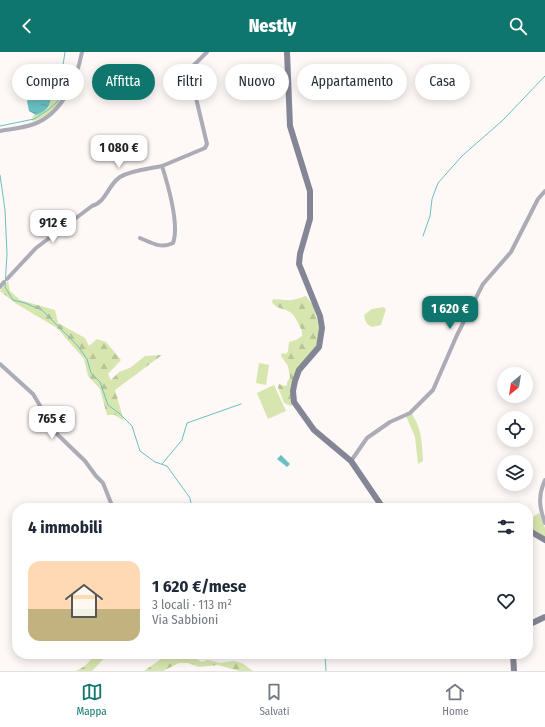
<!DOCTYPE html>
<html lang="it">
<head>
<meta charset="utf-8">
<style>
	:root { --surface:#fff; --page:#f2f2f3; --text:#1f2937; --muted:#747a83; --line:#e0e1e3; --accent:#0f766e }
	body { margin:0; font-family:"Fira Sans Condensed",sans-serif; background:var(--page); color:var(--text); height:100vh; display:flex; flex-direction:column; font-size:15px; white-space:nowrap }
	* { box-sizing:border-box; margin:0 }
	p { font-size:13px; color:var(--muted) }
	.icon { flex:none; width:22px; height:22px; fill:none; stroke:currentColor; stroke-width:2; stroke-linecap:round; stroke-linejoin:round }
	.map { position:relative; flex:1; overflow:hidden }
	.side { position:absolute; left:12px; top:451px; width:521px; height:156px; display:flex; flex-direction:column; background:var(--surface); border-radius:16px; box-shadow:0 2px 10px #0003 }
	.side>* { flex:none }
	.banner { position:absolute; left:12px; top:12px; width:521px; height:36px; display:flex; gap:8px }
	.needle { width:26px; rotate:210deg }
	.tools { position:absolute; left:497px; top:315px; display:grid; gap:8px }
	.tools a { display:grid; place-items:center; width:36px; height:36px; border-radius:50%; background:var(--surface); box-shadow:0 2px 10px #0003; font-size:20px }
	.price { position:absolute; translate:-50% -34px; padding:0 9px; border-radius:8px; background:#fff; color:#222; font-size:13px; line-height:26px; filter:drop-shadow(0 1px 2px #0008) }
	.price::after { content:''; position:absolute; left:50%; top:24px; width:12px; height:9px; margin-left:-6px; background:inherit; clip-path:polygon(0 0,100% 0,50% 100%) }
	.price.active { background:var(--accent); color:#fff }
	ul { padding:0; list-style:none }
	li { display:flex; align-items:center; gap:12px; height:100px; padding:0 16px }
	li+li { border-top:1px solid var(--line) }
	li span { display:grid; place-items:center; flex:none; width:112px; height:80px; border-radius:12px; color:#555 }
	li>.icon { margin-inline-start:auto }
	span .icon { width:48px; height:48px; fill:#fffc; stroke-width:1 }
	li b { font-size:17px }
	h2 { display:flex; justify-content:space-between; align-items:center; height:48px; padding:0 16px; font-size:17px }
	.tag { padding:0 14px; border-radius:18px; background:var(--surface); box-shadow:0 2px 10px #0003; font-size:14px; line-height:36px }
	.tag.active { background:var(--accent); color:#fff }
	header { display:flex; justify-content:space-between; align-items:center; height:52px; padding:0 16px; background:var(--accent); color:#fff; font-size:18px; font-weight:800 }
	.tabs { display:flex; justify-content:space-around; align-items:center; height:56px; border-top:1px solid var(--line); background:var(--surface); font-size:11px; color:var(--muted) }
	.tabs a { display:grid; justify-items:center; gap:2px }
	.tabs .active { color:var(--accent) }
	.map>svg:first-child { display:block }
	.grass { fill:#d7e5af }
	.forest { fill:url(#forest-firs) }
	.water { fill:url(#water-ripples) }
	.lines { fill:none; stroke-linecap:round; stroke-linejoin:round }
	.stream { stroke:#6ac0c2; stroke-width:1 }
	.minor { stroke:#abacb6; stroke-width:4 }
	.secondary { stroke:#858695; stroke-width:6 }
</style>
</head>
<body>
<header><svg class="icon" aria-label="back" viewBox="0 0 24 24"><path d="M15 5l-7 7 7 7"/></svg>Nestly<svg class="icon" aria-label="search" viewBox="0 0 24 24"><circle cx="10" cy="10" r="6"/><path d="M15 15l6 6"/></svg></header>
<div class="map">
<svg width="545" height="619" viewBox="0 0 545 619">
	<defs>
		<pattern id="forest-firs" width="22" height="20" patternUnits="userSpaceOnUse"><rect width="22" height="20" fill="#d7e5af"/><path d="M5 1l3.5 6h-7zM16 11l3.5 6h-7z" fill="#b8c496"/></pattern>
		<pattern id="water-ripples" width="26" height="14" patternUnits="userSpaceOnUse"><rect width="26" height="14" fill="#6ac0c2"/><path d="M2 4q2-2 4 0t4 0M15 11q2-2 4 0t4 0" fill="none" stroke="#5ca4a6"/></pattern>
	</defs>
	<rect width="100%" height="100%" fill="#fef8f6"/>
	<path class="grass" d="M383,255L386,257L381,273L372,275C366,272 365,269 364,263L372,257Z
		M259,311L269,313L266,333L256,331Z
		M274,333L286,359L268,367L257,341Z
		M412,362C422,377 422,392 423,409L418,412L415,385L406,364Z
		M539,461L545,476V486L534,478L528,476V468Z"/>
	<path class="forest" d="M56,26L62,30L67,37C65,50 46,67 32,69L33,64L54,45Z
		M8,229L10,239L20,248L55,258L58,271L85,286L89,294L97,287L106,290L121,308L108,322L111,328L119,320L130,316L145,304L162,303L115,338L124,369L115,363H107L100,337L88,324L84,307L57,276L15,251L0,239Z
		M306,244L314,255L320,280L319,291L299,316L293,352L291,354L284,351L278,335L279,332L284,334L287,333V330L290,326L288,314L281,304L282,301L286,302L288,299L289,290L296,288L302,284V279C299,273 295,263 290,260C284,256 276,257 272,250L273,247C289,248 289,250 306,244Z
		M96,602H108L92,619H76L85,614Z
		M180,602H187L202,610L208,608L220,611L233,609L242,611L253,619H239L218,613L199,615L188,611H179L163,619H144L164,605Z"/>
	<path class="water" d="M43,34L50,35C53,49 49,59 36,63L29,59L27,49L36,35Z
		M281,403L290,412L287,415L277,407Z"/>
	<g class="lines">
		<path class="stream" d="M0,74L34,67L48,58L57,50L65,34L62,20L65,0
			M0,123L5,158L7,202L5,235L13,248L25,251L42,258L77,293L87,307L91,321L100,330L108,353L120,362L132,374L140,399L155,410L167,414L190,446L192,456
			M423,184L430,164L432,147L438,131L462,104L503,68L545,24
			M162,412L182,388L187,371L241,352
			M325,602L326,619"/>
		<path class="minor" d="M0,79C11,77 23,76 34,72C62,62 77,27 82,0
			M140,186C152,191 161,197 173,191C180,172 168,133 162,114L205,96L207,92L190,21L194,13L207,0
			M7,227L36,196L92,154C106,150 108,133 120,125C131,118 149,117 162,114
			M0,235L4,230
			M0,312L33,342L57,382L85,409L96,424L103,431L113,456
			M351,409L367,386L390,370L410,361L433,338L457,283L483,232L511,200L538,147L545,139
			M545,428C538,443 539,455 545,471"/>
		<path class="secondary" d="M287,0L290,74L310,139V167L300,202L299,212L320,264L322,276L319,295L299,318L295,329L293,339L294,350L314,378L351,409L383,456
			M528,478L545,488
			M528,573L545,565
			M513,602L514,619"/>
	</g>
</svg>
<div class="tools">
<a><svg class="needle" viewBox="-14 -14 28 28"><path d="M0-13l5 13h-10z" fill="#e53935"/><path d="M0 13l5-13h-10z" fill="#747a83"/></svg></a>
<a><svg class="icon" aria-label="locate" viewBox="0 0 24 24"><circle cx="12" cy="12" r="6"/><path d="M12 2v4M12 18v4M2 12h4M18 12h4"/></svg></a>
<a><svg class="icon" aria-label="layers" viewBox="0 0 24 24"><path d="M12 4l9 5-9 5-9-5zM3 14l9 5 9-5"/></svg></a>
</div>
<b class="price" style="left:119px;top:117px">1 080 €</b>
<b class="price" style="left:53px;top:192px">912 €</b>
<b class="price active" style="left:450px;top:278px">1 620 €</b>
<b class="price" style="left:52px;top:388px">765 €</b>
<div class="banner">
<a class="tag">Compra</a>
<a class="tag active">Affitta</a>
<a class="tag">Filtri</a>
<a class="tag">Nuovo</a>
<a class="tag">Appartamento</a>
<a class="tag">Casa</a>
</div>
<section class="side">
<h2>4 immobili<svg class="icon" aria-label="filters" viewBox="0 0 24 24"><path d="M4 7h16M4 17h16"/><circle cx="9" cy="7" r="2"/><circle cx="15" cy="17" r="2"/></svg></h2>
<ul>
<li><span style="background:linear-gradient(#ffd9b3 60%,#c2b280 0)"><svg class="icon" aria-label="home" viewBox="0 0 24 24"><path d="M3 11l9-7 9 7M6 9v11h12V9"/></svg></span><div><b>1 620 €/mese</b><p>3 locali · 113 m²</p><p>Via Sabbioni</p></div><svg class="icon" aria-label="heart" viewBox="0 0 24 24"><path d="M12 20l-8-8c-3-5 5-10 8-4 3-6 11-1 8 4z"/></svg></li>
</ul>
</section>
</div>
<nav class="tabs">
<a class="active"><svg class="icon" aria-label="map" viewBox="0 0 24 24"><path d="M3 6l6-2 6 2 6-2v14l-6 2-6-2-6 2zM9 4v14M15 6v14"/></svg>Mappa</a>
<a><svg class="icon" aria-label="saved" viewBox="0 0 24 24"><path d="M7 4h10v16l-5-4-5 4z"/></svg>Salvati</a>
<a><svg class="icon" aria-label="home" viewBox="0 0 24 24"><path d="M3 11l9-7 9 7M6 9v11h12V9"/></svg>Home</a>
</nav>
</body>
</html>
